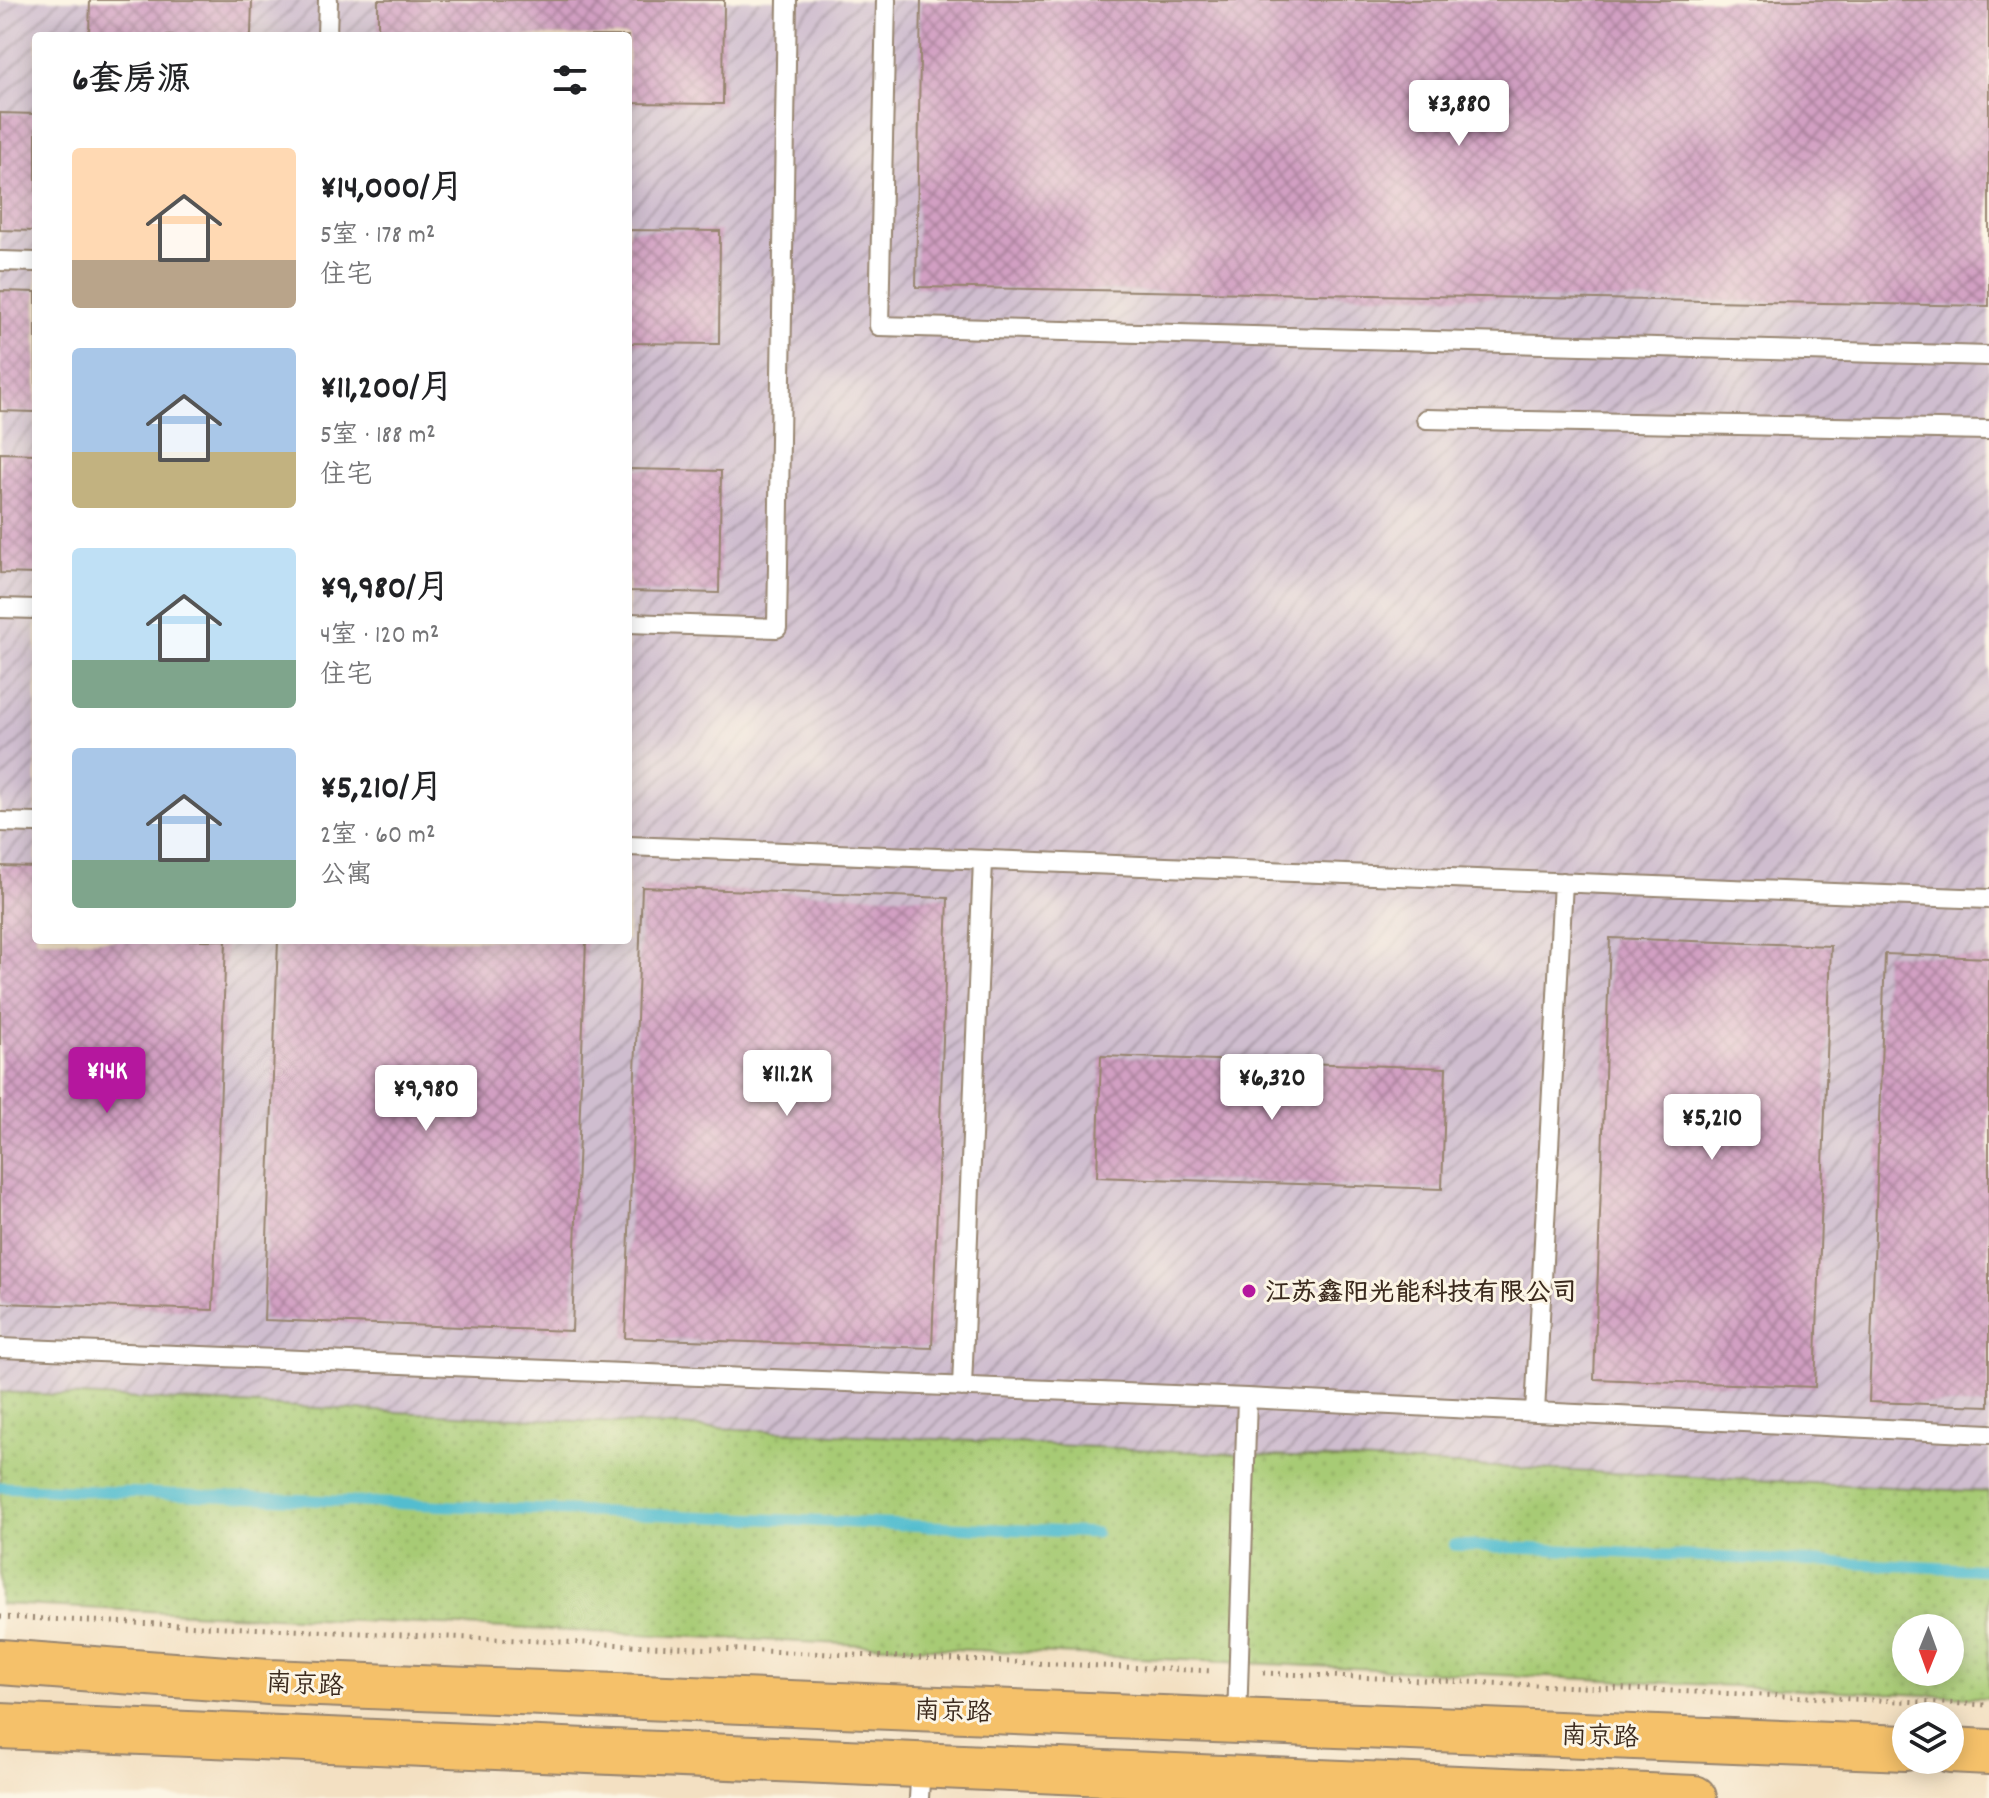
<!DOCTYPE html>
<html lang="zh">
<head>
<meta charset="utf-8">
<style>
	:root { --surface:#fff; --page:#f6f6f6; --text:#202124; --muted:#757577; --accent:#b5179e }
	body { margin:0; font-family:Dekko,"LXGW WenKai TC",sans-serif; background:var(--page); color:var(--text); height:100vh; display:flex; flex-direction:column; font-size:30px; white-space:nowrap }
	* { box-sizing:border-box; margin:0 }
	p { font-size:26px; color:var(--muted) }
	.icon { flex:none; width:44px; height:44px; fill:none; stroke:currentColor; stroke-width:2; stroke-linecap:round; stroke-linejoin:round }
	.map { position:relative; flex:1; overflow:hidden }
	.panel { position:absolute; left:32px; top:32px; width:600px; height:912px; display:flex; flex-direction:column; background:var(--surface); border-radius:8px; box-shadow:0 4px 20px #0003 }
	.panel>* { flex:none }
	.needle { width:52px; rotate:181deg }
	.controls { position:absolute; left:1892px; top:1614px; display:grid; gap:16px }
	.controls a { display:grid; place-items:center; width:72px; height:72px; border-radius:50%; background:var(--surface); box-shadow:0 4px 20px #0003; font-size:40px }
	.price { position:absolute; translate:-50% -68px; padding:0 18px; border-radius:8px; background:#fff; color:#222; font-size:26px; line-height:52px; filter:drop-shadow(0 2px 4px #0008) }
	.price::after { content:''; position:absolute; left:50%; top:48px; width:24px; height:18px; margin-left:-12px; background:inherit; clip-path:polygon(0 0,100% 0,50% 100%) }
	.price.on { background:var(--accent); color:#fff }
	ul { padding:0; list-style:none }
	li { display:flex; align-items:center; gap:24px; height:200px; padding:0 40px }
	li span { display:grid; place-items:center; flex:none; width:224px; height:160px; border-radius:8px; color:#555 }
	li>.icon { margin-inline-start:auto }
	span .icon { width:96px; height:96px; fill:#fffc; stroke-width:1 }
	li b { font-size:34px }
	h2 { display:flex; justify-content:space-between; align-items:center; height:96px; padding:0 40px; font-size:34px }
	.map>svg:first-child { display:block }
	.industrial { fill:url(#industrial-furrows); fill-rule:evenodd }
	.grass { fill:url(#grass-dots); stroke:#717a49; stroke-width:2; fill-rule:evenodd }
	.lines { fill:none; stroke-linecap:round; stroke-linejoin:round }
	.stream { stroke:#53bdcf; stroke-width:11 }
	.building { fill:url(#building-cross-hatch) }
	.lane-casing { stroke:#978570; stroke-width:22 }
	.primary-casing { stroke:#978570; stroke-width:48 }
	.path { stroke:#978570; stroke-width:5; stroke-dasharray:2 6; stroke-linecap:butt }
	.lane { stroke:#fff; stroke-width:18 }
	.primary { stroke:#f5c16b; stroke-width:44 }
	.poi-dot { fill:#b5179e; stroke:#fcf5e5; stroke-width:3 }
	.labels { text-anchor:middle; stroke-width:6; stroke-linejoin:round; paint-order:stroke }
	.poi-label { font-size:26px; font-weight:bold; fill:#3b2a1e; stroke:#fcf5e5; text-anchor:start }
	.street-label { font-size:26px; fill:#3b2a1e; stroke:#fcf5e5 }
</style>
</head>
<body>
<div class="map">
<svg width="1989" height="1798" viewBox="0 0 1989 1798">
	<defs>
		<pattern id="industrial-furrows" width="10" height="10" patternUnits="userSpaceOnUse" patternTransform="scale(2)"><rect width="10" height="10" fill="#cfbdcf"/><path d="M-1 1l2-2M0 10L10 0M9 11l2-2" fill="none" stroke="#a99aa7"/></pattern>
		<pattern id="grass-dots" width="8" height="8" patternUnits="userSpaceOnUse" patternTransform="scale(2)"><rect width="8" height="8" fill="#a7cb74"/><path d="M2 2h.1M6 6h.1" fill="none" stroke="#91ae64" stroke-width="1.8" stroke-linecap="round"/></pattern>
		<pattern id="building-cross-hatch" width="8" height="8" patternUnits="userSpaceOnUse" patternTransform="scale(2)"><rect width="8" height="8" fill="#d19fc2"/><path d="M0 0l8 8M0 8l8-8" fill="none" stroke="#ab829d"/></pattern>
	</defs>
	<rect width="100%" height="100%" fill="#fcf5e5"/>
	<filter id="ink" filterUnits="userSpaceOnUse"><feTurbulence type="fractalNoise" baseFrequency=".0125" numOctaves="2"/><feDisplacementMap in="SourceGraphic" scale="16" xChannelSelector="R" yChannelSelector="G"/><feConvolveMatrix kernelMatrix="1 2 1 2 8 2 1 2 1" color-interpolation-filters="sRGB"/></filter>
	<filter id="wash" filterUnits="userSpaceOnUse"><feTurbulence type="fractalNoise" baseFrequency=".006" numOctaves="4" result="noise"/><feDisplacementMap in="SourceGraphic" scale="32" xChannelSelector="R" yChannelSelector="G"/><feGaussianBlur stdDeviation="1.8" result="paint"/><feColorMatrix in="noise" values="0 0 0 0 0 0 0 0 0 0 0 0 0 0 0 0 0 1.4 0 .05"/><feComposite in="paint" operator="in"/></filter>
	<g filter="url(#wash)">
		<rect width="100%" height="100%" fill="#f3e0c2"/>
		<path class="industrial" d="M0,0H1989V1492L0,1392ZM36,36H628V940H36Z"/>
		<path class="grass" d="M0,1392L1989,1492V1698L0,1604ZM1906,1628H1950V1672H1906Z"/>
		<g class="lines">
			<path class="stream" d="M0,1487L1096,1533
				M1454,1545L1989,1570"/>
		</g>
		<g id="blocks">
			<path class="building" d="M90,0H252L251,36H89Z
				M378,0H724L723,104L628,103V36H378Z
				M921,0H1989V306L916,287Z
				M0,113L36,114V231L0,230Z
				M628,230L720,231L719,344L628,343Z
				M0,291L36,292V412L0,411Z
				M0,453L36,454V574L0,573Z
				M628,469L721,471L719,593L628,591Z
				M0,866L36,867V940H226L213,1310L0,1303Z
				M642,887L948,898L932,1348L625,1338Z
				M1610,938L1831,946L1815,1387L1594,1379Z
				M278,940H586L572,1331L264,1320Z
				M1885,954L1989,958V1406L1869,1402Z
				M1101,1056L1446,1068L1442,1189L1097,1177Z"/>
		</g>
	</g>
	<g filter="url(#ink)">
		<use href="#blocks" fill-opacity="0" stroke="#978570" stroke-width="2"/>
		<g class="lines">
			<g class="lane-casing">
				<path id="lane" d="M886,0L879,326L1989,356
					M327,36L328,0
					M0,261L36,262
					M1426,419L1989,430
					M0,608L36,609
					M628,623L777,628L787,0
					M0,822L36,823
					M628,846L1989,899
					M0,1348L1247,1398L1989,1434
					M962,1387L983,860
					M1535,1412L1563,882
					M1237,1721L1247,1398
					M919,1798L921,1765"/>
			</g>
			<g class="primary-casing">
				<path id="primary" d="M0,1662L269,1682L1906,1748
					M0,1726L1694,1798
					M1950,1750L1989,1752"/>
			</g>
			<path class="path" d="M0,1617L1213,1671
				M1263,1673L1989,1705"/>
			<use href="#lane" class="lane"/>
			<use href="#primary" class="primary"/>
		</g>
	</g>
	<circle class="poi-dot" cx="1249" cy="1291" r="8"/>
	<g class="labels">
		<g class="poi-label">
			<text x="1265" y="1300">江苏鑫阳光能科技有限公司</text>
		</g>
		<g class="street-label">
			<text transform="translate(305 1683) rotate(3)" y="9">南京路</text>
			<text transform="translate(953 1710) rotate(2)" y="9">南京路</text>
			<text transform="translate(1600 1735) rotate(2)" y="9">南京路</text>
		</g>
	</g>
</svg>
<div class="controls">
<a><svg class="needle" viewBox="-14 -14 28 28"><path d="M0-13l5 13h-10z" fill="#e53935"/><path d="M0 13l5-13h-10z" fill="#757577"/></svg></a>
<a><svg class="icon" aria-label="layers" viewBox="0 0 24 24"><path d="M12 4l9 5-9 5-9-5zM3 14l9 5 9-5"/></svg></a>
</div>
<b class="price" style="left:1459px;top:148px">¥3,880</b>
<b class="price on" style="left:107px;top:1115px">¥14K</b>
<b class="price" style="left:787px;top:1118px">¥11.2K</b>
<b class="price" style="left:1272px;top:1122px">¥6,320</b>
<b class="price" style="left:426px;top:1133px">¥9,980</b>
<b class="price" style="left:1712px;top:1162px">¥5,210</b>
<section class="panel">
<h2>6套房源<svg class="icon" aria-label="filters" viewBox="0 0 24 24"><path d="M4 7h16M4 17h16"/><circle cx="9" cy="7" r="2"/><circle cx="15" cy="17" r="2"/></svg></h2>
<ul>
<li><span style="background:linear-gradient(#ffd9b3 70%,#b9a48a 0)"><svg class="icon" aria-label="home" viewBox="0 0 24 24"><path d="M3 11l9-7 9 7M6 9v11h12V9"/></svg></span><div><b>¥14,000/月</b><p>5室 · 178 m²</p><p>住宅</p></div></li>
<li><span style="background:linear-gradient(#a9c7e8 65%,#c2b280 0)"><svg class="icon" aria-label="home" viewBox="0 0 24 24"><path d="M3 11l9-7 9 7M6 9v11h12V9"/></svg></span><div><b>¥11,200/月</b><p>5室 · 188 m²</p><p>住宅</p></div></li>
<li><span style="background:linear-gradient(#bfe0f5 70%,#7fa58c 0)"><svg class="icon" aria-label="home" viewBox="0 0 24 24"><path d="M3 11l9-7 9 7M6 9v11h12V9"/></svg></span><div><b>¥9,980/月</b><p>4室 · 120 m²</p><p>住宅</p></div></li>
<li><span style="background:linear-gradient(#a9c7e8 70%,#7fa58c 0)"><svg class="icon" aria-label="home" viewBox="0 0 24 24"><path d="M3 11l9-7 9 7M6 9v11h12V9"/></svg></span><div><b>¥5,210/月</b><p>2室 · 60 m²</p><p>公寓</p></div></li>
</ul>
</section>
</div>
</body>
</html>
